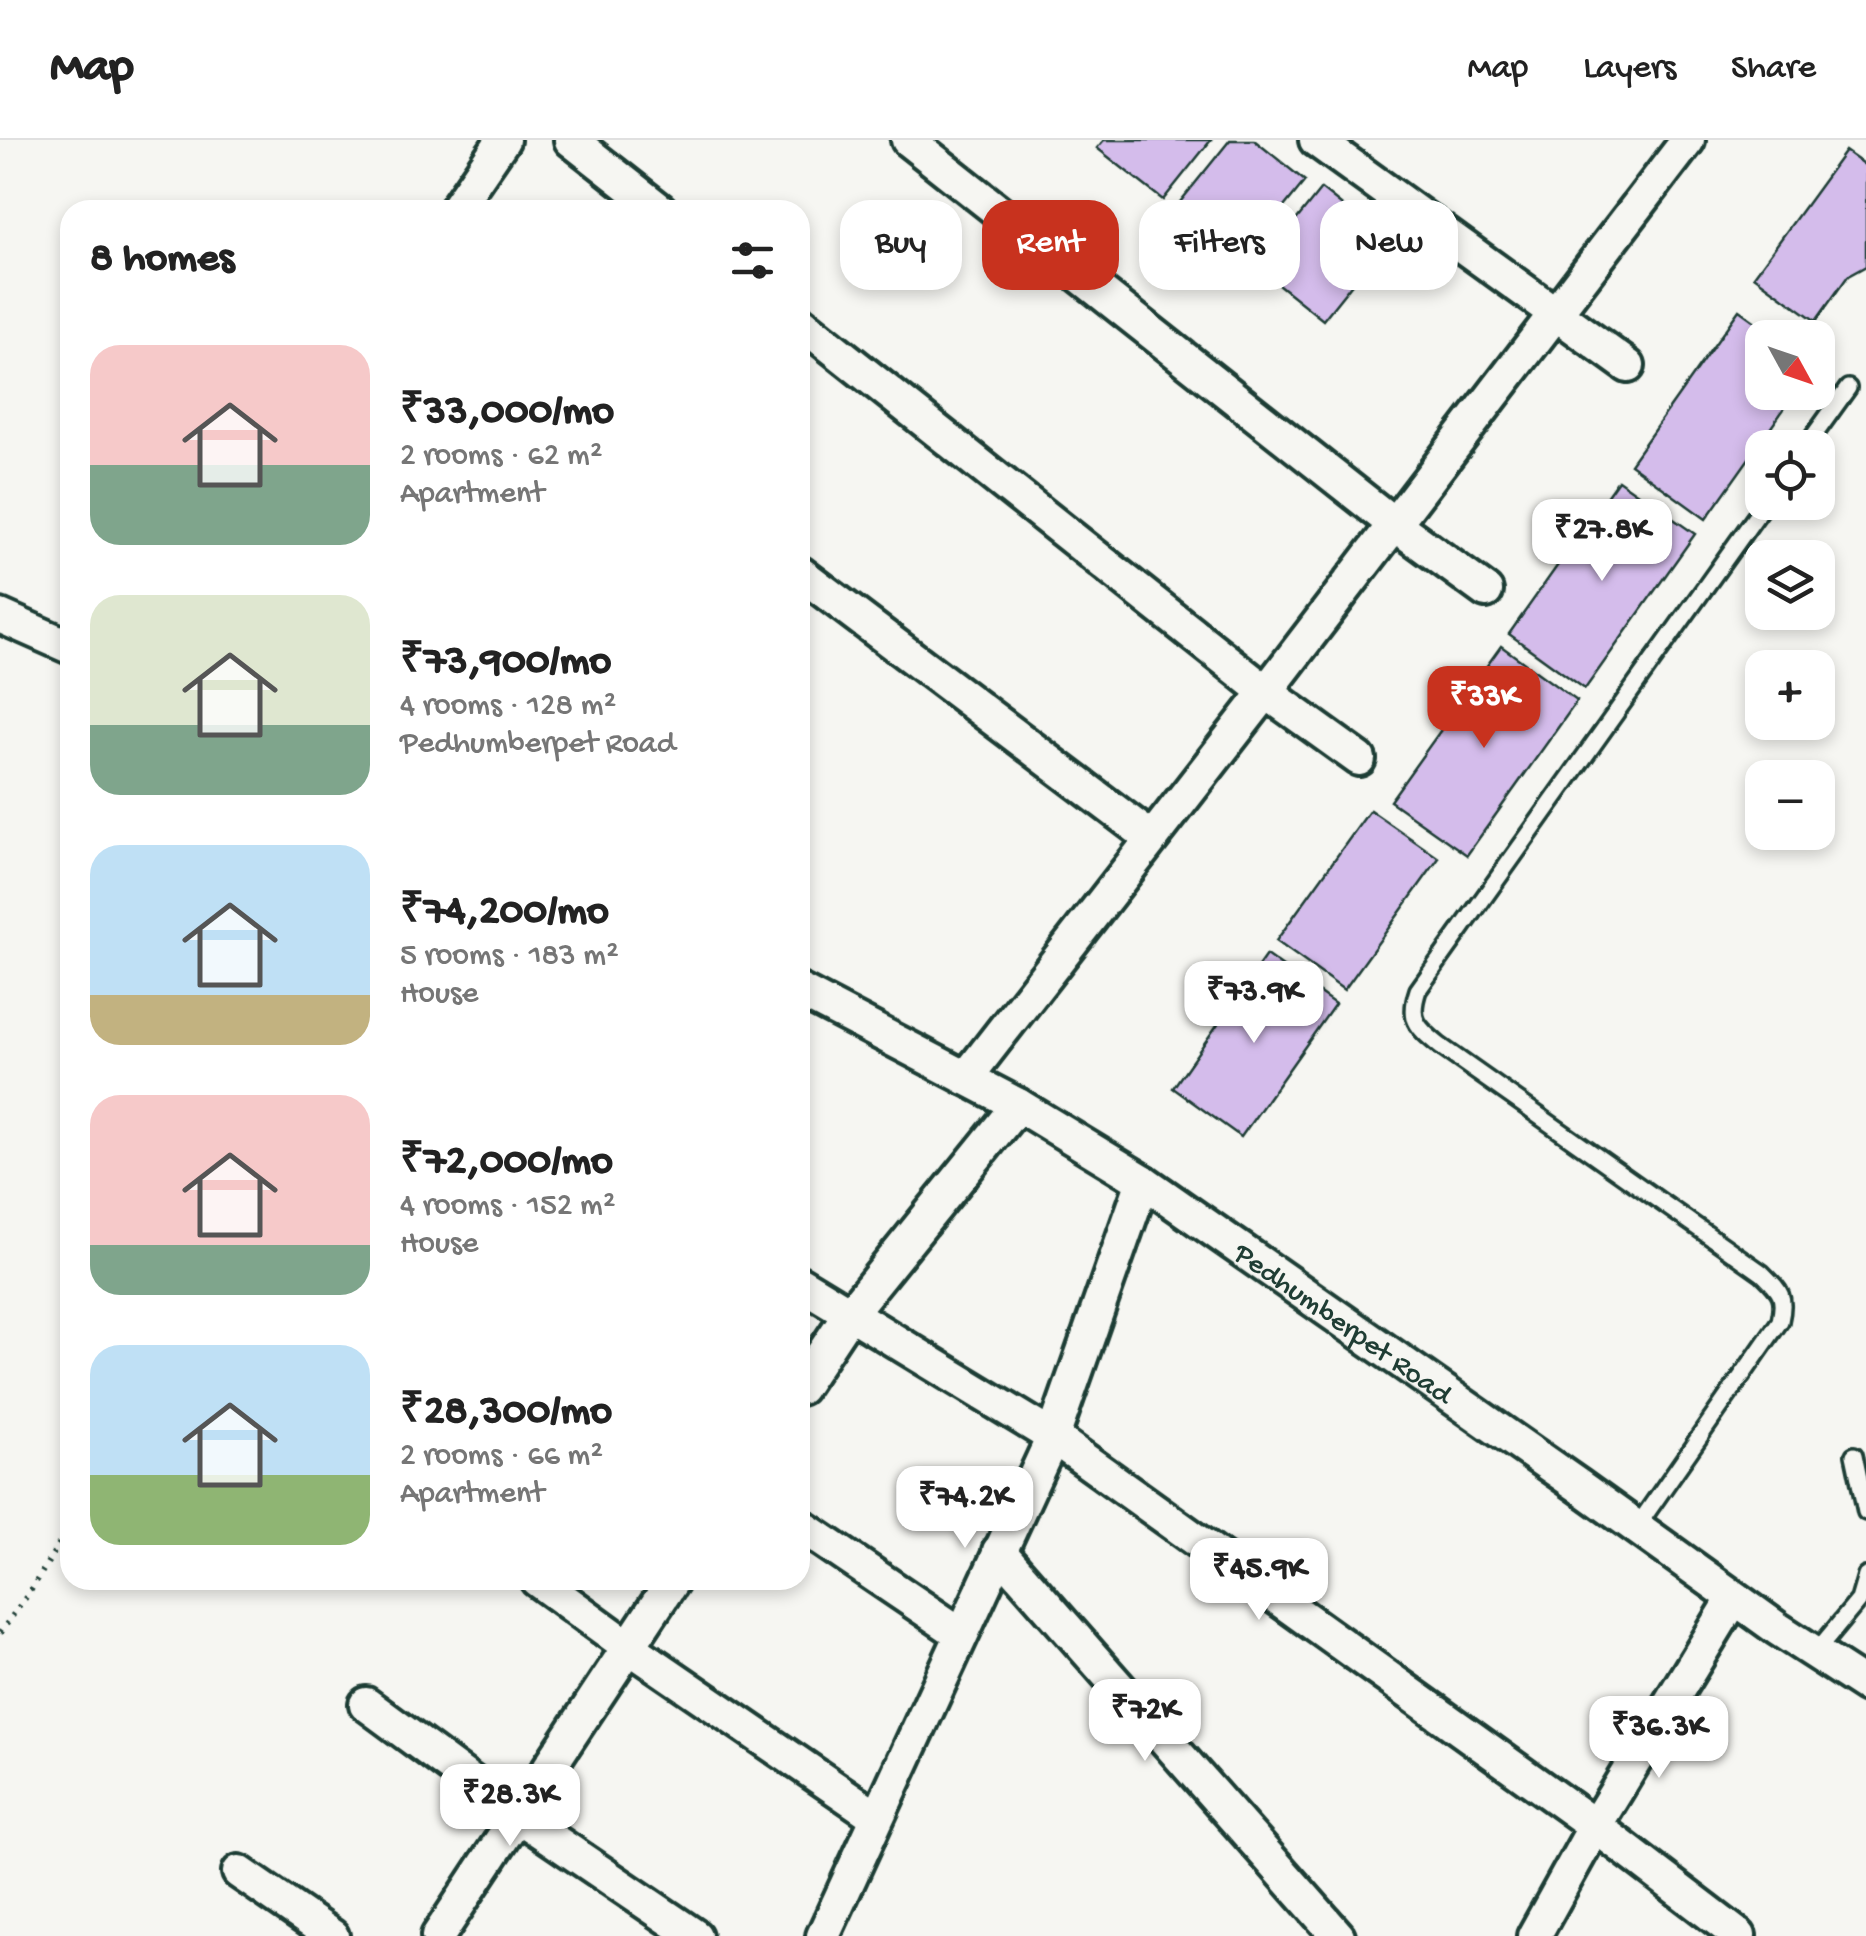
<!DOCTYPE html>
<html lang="en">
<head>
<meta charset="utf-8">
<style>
	:root { --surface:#fff; --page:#f2f2f2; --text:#222; --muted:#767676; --line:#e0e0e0; --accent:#c8321e }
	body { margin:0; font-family:"Gochi Hand",sans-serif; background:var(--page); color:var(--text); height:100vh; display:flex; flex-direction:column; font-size:38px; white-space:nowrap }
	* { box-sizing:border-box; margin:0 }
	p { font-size:32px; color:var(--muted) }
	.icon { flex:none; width:55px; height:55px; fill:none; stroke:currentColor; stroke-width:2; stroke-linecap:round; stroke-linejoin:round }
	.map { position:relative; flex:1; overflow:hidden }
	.sheet { position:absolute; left:60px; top:60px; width:750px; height:1390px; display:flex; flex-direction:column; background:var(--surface); border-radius:30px; box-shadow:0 5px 15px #0003 }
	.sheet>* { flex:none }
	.top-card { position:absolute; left:840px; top:60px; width:875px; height:90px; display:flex; gap:20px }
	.needle { width:65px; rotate:130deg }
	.fabs { position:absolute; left:1745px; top:180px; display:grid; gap:20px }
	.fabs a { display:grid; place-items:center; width:90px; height:90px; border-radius:20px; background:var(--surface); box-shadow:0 5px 15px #0003; font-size:50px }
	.price { position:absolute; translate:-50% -85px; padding:0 22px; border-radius:20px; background:#fff; color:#222; font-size:32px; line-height:65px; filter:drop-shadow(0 2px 5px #0008) }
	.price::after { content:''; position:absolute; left:50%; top:60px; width:30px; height:22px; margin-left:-15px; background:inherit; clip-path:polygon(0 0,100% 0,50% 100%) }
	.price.active { background:var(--accent); color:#fff }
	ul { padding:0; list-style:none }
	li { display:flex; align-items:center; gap:30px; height:250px; padding:0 30px }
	li span { display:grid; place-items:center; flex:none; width:280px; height:200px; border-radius:30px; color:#555 }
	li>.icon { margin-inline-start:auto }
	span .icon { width:120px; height:120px; fill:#fffc; stroke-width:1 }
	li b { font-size:42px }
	h2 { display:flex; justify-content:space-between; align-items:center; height:120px; padding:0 30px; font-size:42px }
	.tag { padding:0 35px; border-radius:30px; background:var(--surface); box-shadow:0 5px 15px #0003; font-size:35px; line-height:90px }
	.tag.active { background:var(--accent); color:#fff }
	header { display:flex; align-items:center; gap:60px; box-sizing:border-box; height:140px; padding:0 50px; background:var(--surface); border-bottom:2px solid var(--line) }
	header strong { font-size:48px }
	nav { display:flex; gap:55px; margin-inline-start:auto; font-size:35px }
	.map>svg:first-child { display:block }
	.building { fill:#d4bceb; stroke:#1f3d34; stroke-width:2.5 }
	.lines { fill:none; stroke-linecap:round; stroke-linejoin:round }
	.service-casing { stroke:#1f3d34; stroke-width:22 }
	.minor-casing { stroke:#1f3d34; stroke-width:40 }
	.path { stroke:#1f3d34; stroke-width:6; stroke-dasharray:2.5 8; stroke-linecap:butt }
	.service { stroke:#f6f6f2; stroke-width:15 }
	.minor { stroke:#f6f6f2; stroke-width:32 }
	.labels { text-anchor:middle; stroke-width:8; stroke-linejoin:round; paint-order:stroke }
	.street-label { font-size:30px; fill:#1f3d34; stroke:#f6f6f2 }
</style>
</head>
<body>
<header>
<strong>Map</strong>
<nav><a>Map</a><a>Layers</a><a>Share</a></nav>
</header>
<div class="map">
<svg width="1866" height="1796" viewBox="0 0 1866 1796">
	<rect width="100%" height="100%" fill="#f6f6f2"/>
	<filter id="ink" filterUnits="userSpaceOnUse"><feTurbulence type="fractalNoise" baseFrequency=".01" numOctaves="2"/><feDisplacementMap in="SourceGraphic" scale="20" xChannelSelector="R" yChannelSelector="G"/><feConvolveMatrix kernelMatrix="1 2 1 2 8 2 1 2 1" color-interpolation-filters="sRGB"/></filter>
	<g filter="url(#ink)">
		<path class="building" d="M1104,0H1211L1163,60L1097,8Z
			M1230,0H1254L1305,41L1242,119L1176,67Z
			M1845,11L1866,26V126L1848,136L1816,181L1754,136Z
			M1321,49L1386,101L1323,180L1258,128Z
			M1739,170L1778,198H1762V252H1796L1706,379L1630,324Z
			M1618,340L1695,394L1585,549L1509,494Z
			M1501,506L1577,561L1467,715L1390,661Z
			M1370,670L1439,718L1344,850L1276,801Z
			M1266,815L1335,864L1241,997L1173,948Z"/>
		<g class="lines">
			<g class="service-casing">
				<path id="service" d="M1805,308L1848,248
					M1854,1315L1866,1372
					M1636,1388L1780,1181C1786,1155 1780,1151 1762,1133L1440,906C1417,887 1408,880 1418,850L1766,362
					M1815,1513L1859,1460L1866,1436"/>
			</g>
			<g class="minor-casing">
				<g id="minor">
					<path d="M571,0L660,70"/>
					<path d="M908,0L1394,384L1486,451"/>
					<path d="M1316,0L1628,226"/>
					<path d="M455,70L503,0"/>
					<path d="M800,182L1266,552L1359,619"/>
					<path d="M800,433L1151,698"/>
					<path d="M0,476L70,507"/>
					<path id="s1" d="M800,851L1018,965L1143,1041L1579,1346L1778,1489L1866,1546"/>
					<path d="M966,938L1266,552L1688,0"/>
					<path d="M800,1143L1053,1297L1595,1686L1739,1796"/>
					<path d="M800,1248L849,1174L1018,965"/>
					<path d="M800,1385L961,1494"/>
					<path d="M999,1411L1338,1796"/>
					<path d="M537,1440L629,1507L877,1677"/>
					<path d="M366,1564L518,1676L695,1796"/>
					<path d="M239,1732L332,1796"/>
					<path d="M438,1796L673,1440"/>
					<path d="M823,1796L1053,1297L1143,1041"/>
					<path d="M1534,1796L1595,1686L1734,1458"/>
				</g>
			</g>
			<path class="path" d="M0,1493L31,1450L70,1386"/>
			<use href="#service" class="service"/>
			<use href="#minor" class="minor"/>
		</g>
	</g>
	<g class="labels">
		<g class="street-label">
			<text dy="10" stroke="none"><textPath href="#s1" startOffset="638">Pedhumberpet Road</textPath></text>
		</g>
	</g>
</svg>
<div class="fabs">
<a><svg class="needle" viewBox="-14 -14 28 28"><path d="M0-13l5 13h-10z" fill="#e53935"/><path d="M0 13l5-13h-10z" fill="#767676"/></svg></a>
<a><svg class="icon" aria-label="locate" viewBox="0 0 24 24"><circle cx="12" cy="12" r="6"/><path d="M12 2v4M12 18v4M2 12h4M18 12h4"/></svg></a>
<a><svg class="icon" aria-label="layers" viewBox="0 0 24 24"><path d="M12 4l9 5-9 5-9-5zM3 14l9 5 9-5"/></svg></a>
<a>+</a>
<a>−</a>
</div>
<b class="price" style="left:1602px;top:444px">₹27.8K</b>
<b class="price active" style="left:1484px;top:611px">₹33K</b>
<b class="price" style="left:1254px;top:906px">₹73.9K</b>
<b class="price" style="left:965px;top:1411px">₹74.2K</b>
<b class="price" style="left:1259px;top:1483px">₹45.9K</b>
<b class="price" style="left:1145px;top:1624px">₹72K</b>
<b class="price" style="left:1659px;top:1641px">₹36.3K</b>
<b class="price" style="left:510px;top:1709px">₹28.3K</b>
<div class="top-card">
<a class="tag">Buy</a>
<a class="tag active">Rent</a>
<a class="tag">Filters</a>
<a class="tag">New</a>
</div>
<section class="sheet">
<h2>8 homes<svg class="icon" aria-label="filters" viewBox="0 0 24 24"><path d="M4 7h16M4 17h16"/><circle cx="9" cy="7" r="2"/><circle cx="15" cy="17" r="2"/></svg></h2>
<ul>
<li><span style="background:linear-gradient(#f6c9c9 60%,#7fa58c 0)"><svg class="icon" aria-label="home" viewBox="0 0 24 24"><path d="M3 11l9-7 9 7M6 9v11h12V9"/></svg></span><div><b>₹33,000/mo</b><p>2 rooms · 62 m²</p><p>Apartment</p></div></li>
<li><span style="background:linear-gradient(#dfe7d0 65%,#7fa58c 0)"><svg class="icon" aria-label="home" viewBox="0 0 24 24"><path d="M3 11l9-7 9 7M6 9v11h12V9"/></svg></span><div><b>₹73,900/mo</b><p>4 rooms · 128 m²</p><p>Pedhumberpet Road</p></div></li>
<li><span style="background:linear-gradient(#bfe0f5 75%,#c2b280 0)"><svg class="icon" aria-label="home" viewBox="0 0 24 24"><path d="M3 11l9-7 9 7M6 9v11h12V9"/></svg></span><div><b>₹74,200/mo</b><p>5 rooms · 183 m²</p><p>House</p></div></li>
<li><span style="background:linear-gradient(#f6c9c9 75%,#7fa58c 0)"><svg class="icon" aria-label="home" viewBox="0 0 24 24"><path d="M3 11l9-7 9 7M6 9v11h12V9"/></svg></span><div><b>₹72,000/mo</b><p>4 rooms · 152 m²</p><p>House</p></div></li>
<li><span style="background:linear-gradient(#bfe0f5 65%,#8fb573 0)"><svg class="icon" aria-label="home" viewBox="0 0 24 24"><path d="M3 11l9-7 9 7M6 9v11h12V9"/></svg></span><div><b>₹28,300/mo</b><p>2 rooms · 66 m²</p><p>Apartment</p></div></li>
</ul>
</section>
</div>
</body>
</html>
